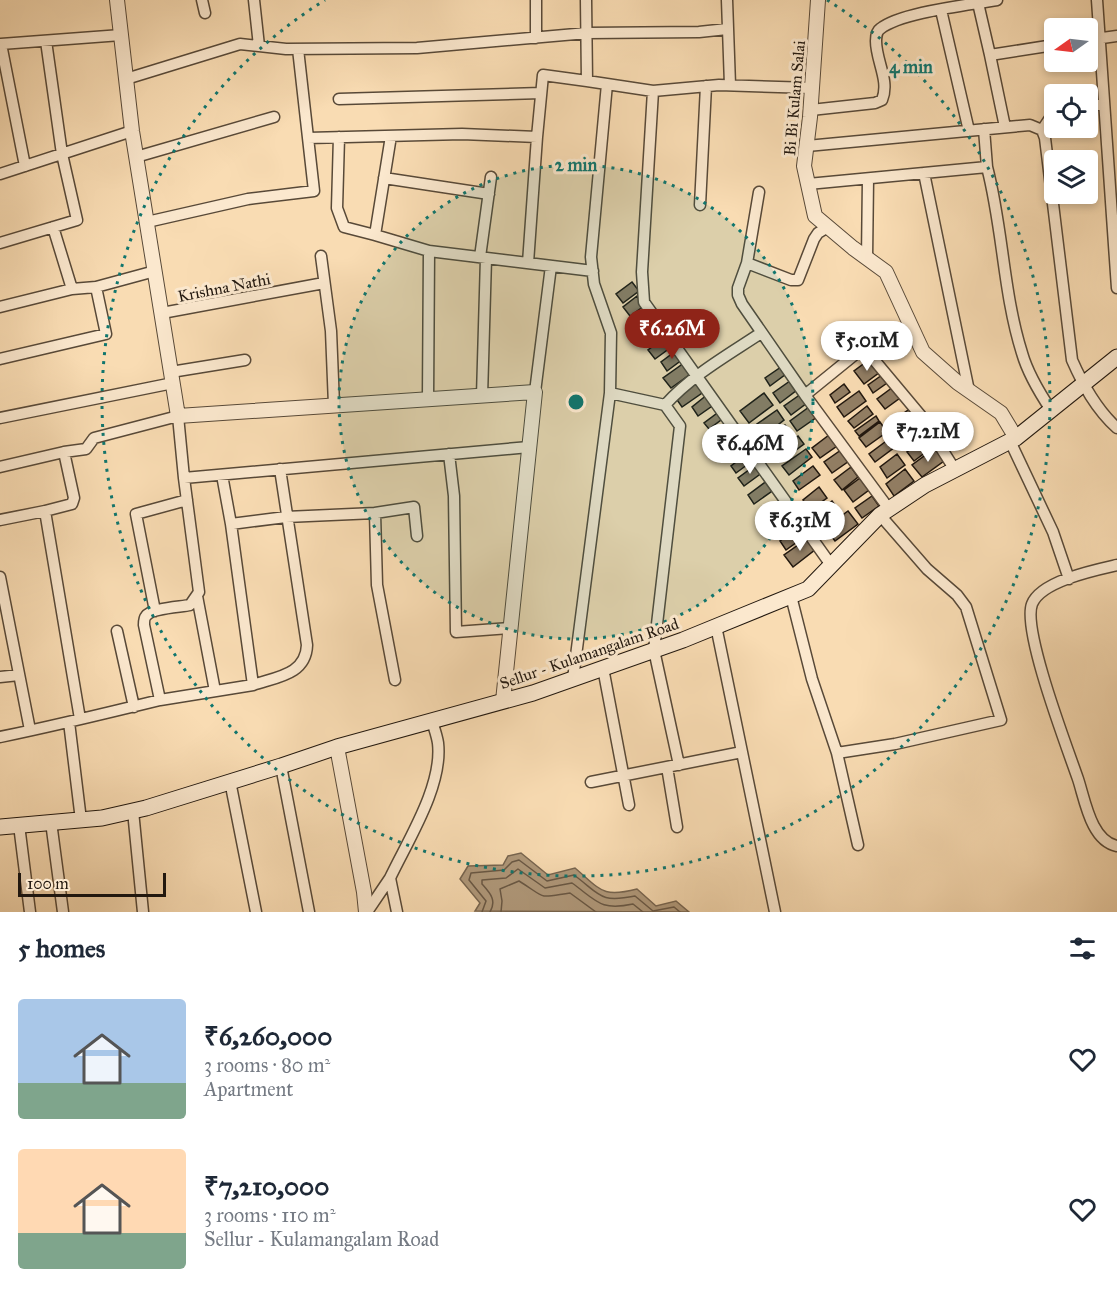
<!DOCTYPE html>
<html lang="en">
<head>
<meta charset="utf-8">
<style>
	:root { --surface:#fff; --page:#f6f6f7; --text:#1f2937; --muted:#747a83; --accent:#8f2418 }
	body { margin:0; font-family:"IM FELL Great Primer",serif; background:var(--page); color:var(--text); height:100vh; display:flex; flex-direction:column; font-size:22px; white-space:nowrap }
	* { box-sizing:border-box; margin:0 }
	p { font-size:20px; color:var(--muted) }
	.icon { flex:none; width:33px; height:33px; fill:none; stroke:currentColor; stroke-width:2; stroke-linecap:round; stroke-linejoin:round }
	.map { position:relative; height:912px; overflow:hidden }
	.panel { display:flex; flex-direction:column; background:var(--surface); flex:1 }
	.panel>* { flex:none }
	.needle { width:39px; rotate:256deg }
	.fabs { position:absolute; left:1044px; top:18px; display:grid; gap:12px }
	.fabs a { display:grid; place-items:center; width:54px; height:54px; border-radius:6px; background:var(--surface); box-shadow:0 3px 9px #0003; font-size:30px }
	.scale { position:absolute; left:18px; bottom:15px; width:148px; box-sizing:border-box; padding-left:6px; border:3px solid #22180f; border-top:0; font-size:16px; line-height:21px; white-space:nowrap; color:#22180f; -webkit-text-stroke:4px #fbe8ce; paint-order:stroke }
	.price { position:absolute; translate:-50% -51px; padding:0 14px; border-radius:21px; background:#fff; color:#222; font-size:20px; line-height:39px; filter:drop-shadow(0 2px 3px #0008) }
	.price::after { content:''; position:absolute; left:50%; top:36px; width:18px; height:14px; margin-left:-9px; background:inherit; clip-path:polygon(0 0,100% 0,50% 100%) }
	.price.on { background:var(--accent); color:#fff }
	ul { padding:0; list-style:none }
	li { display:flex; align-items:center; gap:18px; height:150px; padding:0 18px }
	li span { display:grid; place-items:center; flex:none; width:168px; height:120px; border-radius:6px; color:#555 }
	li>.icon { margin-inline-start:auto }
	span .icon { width:72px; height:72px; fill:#fffc; stroke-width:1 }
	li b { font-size:26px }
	h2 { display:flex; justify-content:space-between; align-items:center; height:72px; padding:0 18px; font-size:26px }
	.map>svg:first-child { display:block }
	.water { fill:#b0997b; stroke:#776550; stroke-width:1.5 }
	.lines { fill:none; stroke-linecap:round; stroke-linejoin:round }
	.shore { stroke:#695845; stroke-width:1.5 }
	.building { fill:#927e64; stroke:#22180f; stroke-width:1.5 }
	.minor-casing { stroke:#584938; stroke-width:13 }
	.tertiary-casing { stroke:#584938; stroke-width:16 }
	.secondary-casing { stroke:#22180f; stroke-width:17 }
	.minor { stroke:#fbe8ce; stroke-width:10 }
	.tertiary { stroke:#fbe8ce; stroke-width:14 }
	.secondary { stroke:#fbe8ce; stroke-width:15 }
	.ring { fill:none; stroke:#0f766e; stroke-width:3; stroke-dasharray:3 6 }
	.labels { text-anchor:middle; stroke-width:6; stroke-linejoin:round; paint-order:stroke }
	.street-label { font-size:16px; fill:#22180f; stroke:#fbe8ce }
	.centre { fill:#0f766e; stroke:#fbe8ce; stroke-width:3 }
	.ring-label { font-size:18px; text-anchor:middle; font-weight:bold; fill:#0f766e; stroke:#fbe8ce; stroke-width:6; stroke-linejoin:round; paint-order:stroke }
</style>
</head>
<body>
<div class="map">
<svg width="1117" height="912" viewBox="0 0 1117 912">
	<rect width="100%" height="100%" fill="#f9dcb3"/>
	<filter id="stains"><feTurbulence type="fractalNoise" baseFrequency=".00333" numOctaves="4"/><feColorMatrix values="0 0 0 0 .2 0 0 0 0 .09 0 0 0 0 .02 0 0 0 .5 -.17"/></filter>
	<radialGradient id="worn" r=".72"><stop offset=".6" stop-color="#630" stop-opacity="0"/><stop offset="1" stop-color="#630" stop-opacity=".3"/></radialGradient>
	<path class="water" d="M521,853L548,875L575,868C601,890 602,898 637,889L656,906L676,901L689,912L475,911L480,903L460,879L468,866L503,865L508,856Z"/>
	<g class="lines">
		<path class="shore" d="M482,912L486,901L469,880L471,873L504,870L512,862L519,860L547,881L574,875C601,895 599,903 635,896L653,911L674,907L680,912
			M490,912C497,900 490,893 482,884V880L506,878L518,869L545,888L572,883C597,901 600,911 633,904L643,912
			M501,912L502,901L500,889L519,881C548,899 536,898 570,893L596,912"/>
	</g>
	<path class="building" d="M632,282L639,291L623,303L616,294Z
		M637,296L644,306L630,316L623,307Z
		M647,310L654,320L643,328L636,318Z
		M657,325L663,333L650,342L644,334Z
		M667,336L674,345L655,359L648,350Z
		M677,350L683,359L667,371L661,362Z
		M870,359L880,372L864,384L854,371Z
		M684,363L692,373L671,388L663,378Z
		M781,367L786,374L770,386L765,378Z
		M882,375L887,383L873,393L868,385Z
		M698,380L705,391L682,407L675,397Z
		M790,381L797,390L780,403L773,393Z
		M844,384L850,392L835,403L830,395Z
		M893,387L900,398L885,409L877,399Z
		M859,391L866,401L844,417L837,407Z
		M764,393L773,405L749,423L740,411Z
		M708,394L715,404L698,416L692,407Z
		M801,394L807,403L791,415L784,406Z
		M867,406L873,414L854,428L848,421Z
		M809,407L817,417L797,431L790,421Z
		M911,408L918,419L899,433L891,422Z
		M777,410L784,420L765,435L757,424Z
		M720,411L725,417L709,429L704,423Z
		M876,416L879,421L859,436L855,431Z
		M919,421L927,433L906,448L898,437Z
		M880,422L887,432L866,447L859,438Z
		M785,425L791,433L772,446L766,439Z
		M829,435L837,446L820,458L812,448Z
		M798,436L804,444L781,461L775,452Z
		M928,437L934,446L914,461L907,452Z
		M738,439L744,448L729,459L723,450Z
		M889,439L895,447L875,462L869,454Z
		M935,448L944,461L922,477L912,465Z
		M806,449L812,457L789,475L782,466Z
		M841,450L849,461L832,473L824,462Z
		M749,452L755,459L736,473L731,466Z
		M897,454L905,465L887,478L880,467Z
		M757,464L763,472L744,486L738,478Z
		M813,466L820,475L799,490L793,481Z
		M851,467L858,477L842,490L834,480Z
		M905,469L914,481L894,496L886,484Z
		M860,478L869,490L853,502L844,490Z
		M768,480L775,489L754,504L748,495Z
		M819,487L827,498L810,510L803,500Z
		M872,496L879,506L862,518L855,508Z
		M832,501L840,512L822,525L813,514Z
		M788,508L797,521L776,536L767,523Z
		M848,511L858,524L835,541L825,528Z
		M801,525L808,534L786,550L780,541Z
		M808,538L816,549L793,567L784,555Z"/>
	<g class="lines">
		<g class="minor-casing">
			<path id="minor" d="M202,0L205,13
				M254,0L259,46
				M586,0L587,81L653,91
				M727,0L730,85
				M1097,0L1117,288
				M978,3L990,55
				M941,10L969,131
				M536,38V0
				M1088,40L1117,36
				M126,79L240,44L286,49L417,48L587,33L699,32L727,29
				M812,88L719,85L653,91L642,272L644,302L831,565
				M339,99L541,93
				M1088,107L1103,103
				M811,110L875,103L882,100C890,81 876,61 876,41C876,37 877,31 880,29C901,12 970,5 997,0
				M1005,127L990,55L1054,45
				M984,129L987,167
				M1042,130L1050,118L1054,117
				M339,137L337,208L344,227L375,235L391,136
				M537,137L543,75L587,81
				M308,138L462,134L537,137L528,263
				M807,146L1030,125L1042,130L1045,138L1072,360C1083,385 1096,409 1117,428
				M136,157L274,117
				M25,166L1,44L121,35
				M924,173L969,391
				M0,174L132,131
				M384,178L489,194
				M808,184L987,167C1003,228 1003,293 1022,353C1028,374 1039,392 1051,410
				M700,205L706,86
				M147,222L248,199L314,191L298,49
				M53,227L72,289
				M828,227L818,233L814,239L798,280H791L747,263L738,288V295L742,304L805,395L889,509
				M375,235L429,251
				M0,243L77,220L62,154L46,41
				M321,256L331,331L334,405
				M480,257L491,177
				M867,259L868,179
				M747,263L759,192
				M0,307L72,289L96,287
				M162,313L324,283
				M0,359L106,334L96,287L155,271
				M171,372L245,360
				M535,392L551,266
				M610,393L665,405L680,426L654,650L679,765
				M805,395L858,352L870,355L921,416L955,470
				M482,396L486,258
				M428,399L429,251L593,271
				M665,405C692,375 728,355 761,333
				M0,418L173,383
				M1010,441L1053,532L1069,579
				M449,454L454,496L456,632L510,628
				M0,467L64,452
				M184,478L529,447
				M375,513L414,507L417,536
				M0,520L45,511
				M231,524L286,517L375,513L377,585L395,680
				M1117,565C1095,570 1041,581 1032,604C1022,630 1067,747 1078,779C1085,800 1091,841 1117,846
				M0,577L30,730
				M197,596L215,691
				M791,596L812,679L837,753L895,744L1001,720L966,607L957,595L927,569L880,515
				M155,611L136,514L187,500
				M716,626L775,912
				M117,631L134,707
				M603,668L629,805
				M0,677L19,675
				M573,679L610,393L611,333L594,284L591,257L607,84
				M253,685C276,677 306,675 307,645L280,469
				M160,700L253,685L231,524L222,475
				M69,722L81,820
				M0,737C54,726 107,713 160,700L144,625C144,622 144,618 146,616C151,608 181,607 190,605L199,592L184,478L178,416L94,438L86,449L64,452L74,498L72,504L45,511L80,719
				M837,753L858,845
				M281,766L309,912
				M667,767L677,827
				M230,781L256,912
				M591,782L742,752
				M133,811L143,912
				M51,822L63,912
				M19,825L30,912
				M390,878C408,840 443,786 438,743C437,736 434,728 432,721
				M367,912L390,878L397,912"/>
		</g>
		<g class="tertiary-casing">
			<path id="tertiary" d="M117,0L132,131L178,416L535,392L503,701
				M818,0L810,117L804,166L815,216L853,248L886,272L923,352L958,383L1001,413L1016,438
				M337,747L364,892L366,912"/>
		</g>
		<g class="secondary-casing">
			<path id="secondary" d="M0,827L102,818L146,808L281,766L337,747L533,693L683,640L808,589L880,515L925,485L1016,438L1117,357"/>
		</g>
		<use href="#minor" class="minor"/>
		<use href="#tertiary" class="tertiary"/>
		<use href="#secondary" class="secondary"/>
	</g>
	<circle cx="576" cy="402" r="237" fill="#0f766e" fill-opacity=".12"/>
	<g class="ring">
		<circle cx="576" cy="402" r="237"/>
		<path d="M827 0A474 474 0 1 1 325 0"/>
	</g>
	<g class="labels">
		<g class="street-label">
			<text transform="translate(794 98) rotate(-85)" y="6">Bi Bi Kulam Salai</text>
			<text transform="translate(224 287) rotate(-11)" y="6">Krishna Nathi</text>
			<text transform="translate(589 653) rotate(-19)" y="6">Sellur - Kulamangalam Road</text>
		</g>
	</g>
	<circle cx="576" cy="402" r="9" class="centre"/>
	<g class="ring-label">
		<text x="911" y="73">4 min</text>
		<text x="576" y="171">2 min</text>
	</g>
	<rect width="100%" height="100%" filter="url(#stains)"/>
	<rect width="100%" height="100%" fill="url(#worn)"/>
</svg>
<div class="fabs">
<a><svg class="needle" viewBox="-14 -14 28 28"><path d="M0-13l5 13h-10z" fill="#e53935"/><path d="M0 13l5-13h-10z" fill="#747a83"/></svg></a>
<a><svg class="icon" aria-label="locate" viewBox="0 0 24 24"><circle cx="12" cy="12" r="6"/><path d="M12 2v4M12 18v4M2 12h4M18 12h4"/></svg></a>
<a><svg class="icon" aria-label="layers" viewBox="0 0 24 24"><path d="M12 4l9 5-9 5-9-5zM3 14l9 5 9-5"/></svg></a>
</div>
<div class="scale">100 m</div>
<b class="price on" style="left:672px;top:360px">₹6.26M</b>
<b class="price" style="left:867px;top:372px">₹5.01M</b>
<b class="price" style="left:928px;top:463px">₹7.21M</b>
<b class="price" style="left:750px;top:475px">₹6.46M</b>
<b class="price" style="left:800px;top:552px">₹6.31M</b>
</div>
<section class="panel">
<h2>5 homes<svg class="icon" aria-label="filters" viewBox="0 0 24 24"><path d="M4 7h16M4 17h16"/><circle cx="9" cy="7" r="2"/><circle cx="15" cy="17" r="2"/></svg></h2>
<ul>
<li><span style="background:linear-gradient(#a9c7e8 70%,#7fa58c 0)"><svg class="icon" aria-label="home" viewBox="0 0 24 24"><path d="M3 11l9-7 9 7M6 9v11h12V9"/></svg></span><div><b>₹6,260,000</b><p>3 rooms · 80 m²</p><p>Apartment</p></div><svg class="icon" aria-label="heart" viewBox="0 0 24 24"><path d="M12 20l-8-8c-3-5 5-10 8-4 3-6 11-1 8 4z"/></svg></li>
<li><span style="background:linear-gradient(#ffd9b3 70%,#7fa58c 0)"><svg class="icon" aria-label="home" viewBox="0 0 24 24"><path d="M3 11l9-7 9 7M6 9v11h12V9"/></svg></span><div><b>₹7,210,000</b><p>3 rooms · 110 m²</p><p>Sellur - Kulamangalam Road</p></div><svg class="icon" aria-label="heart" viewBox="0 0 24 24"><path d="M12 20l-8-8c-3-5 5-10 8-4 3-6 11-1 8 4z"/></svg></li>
</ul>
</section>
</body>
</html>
